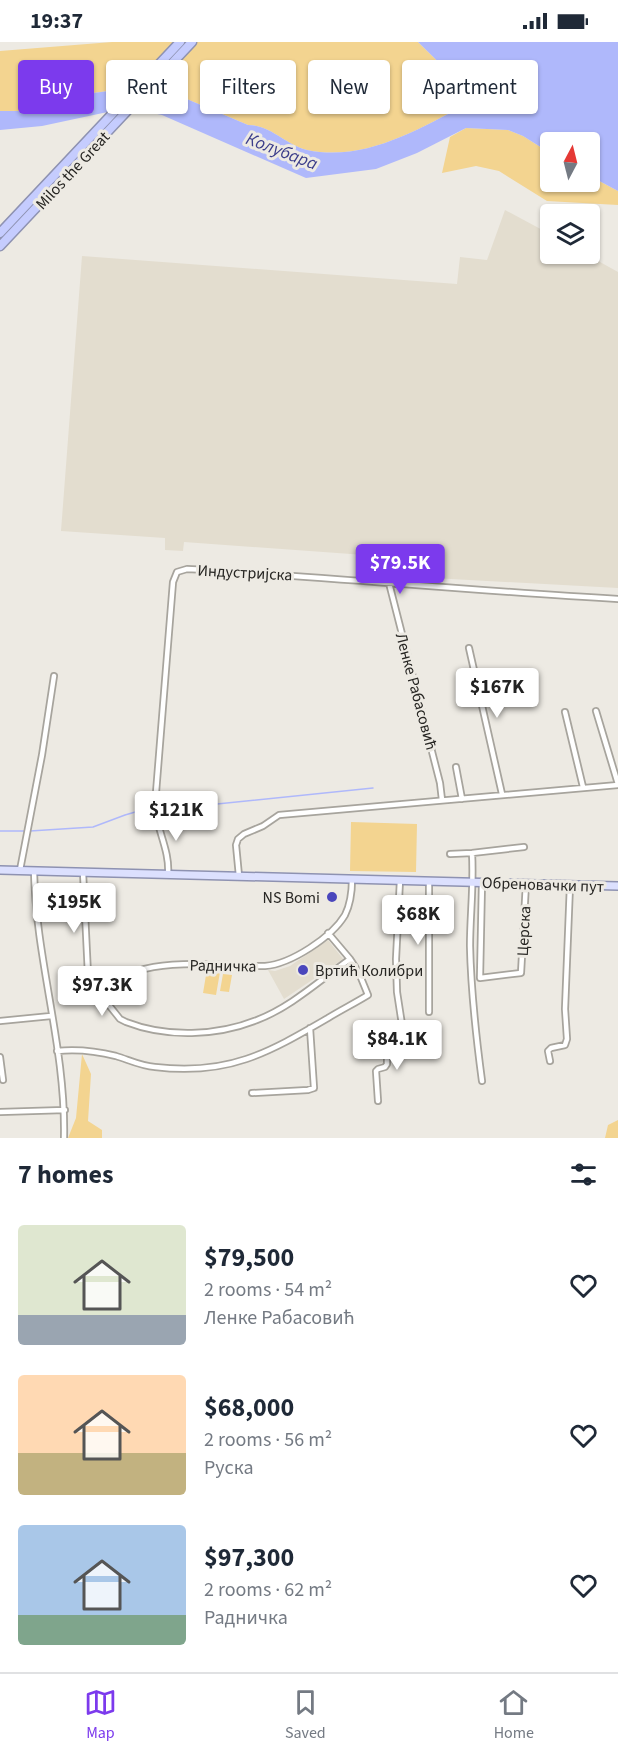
<!DOCTYPE html>
<html lang="en">
<head>
<meta charset="utf-8">
<style>
	:root { --surface:#fff; --page:#f2f2f3; --text:#1f2937; --muted:#747a83; --line:#e0e1e3; --accent:#7c3aed }
	body { margin:0; font-family:"Source Sans 3",sans-serif; background:var(--page); color:var(--text); height:100vh; display:flex; flex-direction:column; font-size:22px; white-space:nowrap }
	* { box-sizing:border-box; margin:0 }
	p { font-size:20px; color:var(--muted) }
	.icon { flex:none; width:33px; height:33px; fill:none; stroke:currentColor; stroke-width:2; stroke-linecap:round; stroke-linejoin:round }
	.map { position:relative; height:1096px; overflow:hidden }
	.drawer { display:flex; flex-direction:column; background:var(--surface); flex:1 }
	.drawer>* { flex:none }
	.hud { position:absolute; left:18px; top:18px; width:582px; height:54px; display:flex; gap:12px }
	.needle { width:39px; rotate:7deg }
	.buttons { position:absolute; left:540px; top:90px; display:grid; gap:12px }
	.buttons a { display:grid; place-items:center; width:60px; height:60px; border-radius:6px; background:var(--surface); box-shadow:0 2px 4px #0004; font-size:30px }
	.price { position:absolute; translate:-50% -51px; padding:0 14px; border-radius:6px; background:#fff; color:#222; font-size:20px; line-height:39px; filter:drop-shadow(0 2px 3px #0008) }
	.price::after { content:''; position:absolute; left:50%; top:36px; width:18px; height:14px; margin-left:-9px; background:inherit; clip-path:polygon(0 0,100% 0,50% 100%) }
	.price.on { background:var(--accent); color:#fff }
	ul { padding:0; list-style:none }
	li { display:flex; align-items:center; gap:18px; height:150px; padding:0 18px }
	li span { display:grid; place-items:center; flex:none; width:168px; height:120px; border-radius:6px; color:#555 }
	li>.icon { margin-inline-start:auto }
	span .icon { width:72px; height:72px; fill:#fffc; stroke-width:1 }
	li b { font-size:26px }
	h2 { display:flex; justify-content:space-between; align-items:center; height:72px; padding:0 18px; font-size:26px }
	.tag { padding:0 21px; border-radius:6px; background:var(--surface); box-shadow:0 2px 4px #0004; font-size:21px; line-height:54px }
	.tag.on { background:var(--accent); color:#fff }
	.status { display:flex; justify-content:space-between; align-items:center; height:42px; padding:0 30px; background:var(--surface); direction:ltr }
	.status svg { height:16px; fill:currentColor }
	.dock { display:flex; justify-content:space-around; align-items:center; height:84px; border-top:2px solid var(--line); background:var(--surface); font-size:16px; color:var(--muted) }
	.dock a { display:grid; justify-items:center; gap:3px }
	.dock .on { color:var(--accent) }
	.map>svg:first-child { display:block }
	.built { fill:#e3ddcf }
	.green { fill:#f3d490 }
	.water { fill:#afb8fb }
	.lines { fill:none; stroke-linecap:round; stroke-linejoin:round }
	.stream { stroke:#afb8fb; stroke-width:1.5 }
	.street-casing { stroke:#a7a49d; stroke-width:8 }
	.primary-casing { stroke:#8e92b1; stroke-width:10 }
	.highway-casing { stroke:#8e92b1; stroke-width:11 }
	.street { stroke:#fff; stroke-width:4.5 }
	.primary { stroke:#dce0fe; stroke-width:7 }
	.highway { stroke:#c5ccfe; stroke-width:8 }
	.poi-dot { fill:#4a46bc; stroke:#edeae3; stroke-width:2 }
	.labels { text-anchor:middle; stroke-width:6; stroke-linejoin:round; paint-order:stroke }
	.street-label { font-size:16px; fill:#272623; stroke:#edeae3 }
	.poi-label { font-size:16px; fill:#272623; stroke:#edeae3; text-anchor:end }
	.water-label { font-size:18px; font-style:italic; fill:#3b3d8a; stroke:#edeae3 }
</style>
</head>
<body>
<div class="status"><b>19:37</b><svg viewBox="0 0 49 12"><path d="M0 12V9h3v3zM5 12V6h3v6zM10 12V3h3v9zM15 12V0h3v12zM26 1h20v11H26zM47 4h2v5h-2z"/></svg></div>
<div class="map">
<svg width="618" height="1096" viewBox="0 0 618 1096">
	<rect width="100%" height="100%" fill="#edeae3"/>
	<path class="built" d="M505,168L548,191L547,199L550,202V212H571L589,220L591,215L618,230V546L433,536L434,518L184,500L183,509L165,508V496L61,489L82,214L457,242L460,215L487,218Z
		M328,898L343,917L284,957L268,928L275,929L290,924Z"/>
	<path class="green" d="M112,0H418L471,52L465,63C417,88 364,120 307,108C286,103 271,83 248,83L175,52L124,47L62,55L19,69H0V9Z
		M466,86L508,88L523,94L550,111V140H590V134L618,149V163L547,159L499,129L476,124L442,131L450,95Z
		M351,780L417,782L416,830L350,829Z
		M207,927L220,930L216,953L203,951Z
		M223,932L232,933L229,950L220,949Z
		M82,1012L91,1032L88,1079L102,1088V1096H68L76,1076Z
		M618,1078V1096H605L608,1083Z"/>
	<path class="water" d="M418,0H618V149L590,134V100H550V111L523,94L508,88L466,86L417,111L376,127L306,136L162,73L138,68H117L42,84L0,88V69H19L62,55L124,47L175,52L248,83C271,83 286,103 307,108C364,120 417,88 465,63L471,52Z"/>
	<g class="lines">
		<path class="stream" d="M0,789H25
			M30,789L93,785L125,773L149,766H178L373,746"/>
		<g class="street-casing">
			<path id="street" d="M389,541L440,741L442,758
				M469,606L502,752
				M596,669L618,742
				M565,670L583,745
				M456,725L462,757
				M472,811C474,843 470,873 470,904C471,950 476,994 482,1039
				M450,812L472,811L524,805
				M20,828L42,713L54,634
				M34,829C36,919 66,1006 64,1096
				M83,830L89,953
				M168,832C170,808 156,787 155,763L173,540L177,530L187,527C331,535 474,549 618,557
				M239,834L236,803L238,797L244,792L263,784L279,773L618,743
				M482,840L480,936L521,931L526,841
				M328,891L350,917C320,938 291,965 257,978C217,994 167,996 126,980L120,977L108,962C108,906 232,926 265,924C291,922 332,895 345,873C351,861 352,850 352,837
				M429,970V839
				M0,979L51,974
				M57,1009C77,1007 96,1009 116,1014C129,1018 141,1024 155,1025C228,1034 268,1011 328,976C341,968 355,961 368,953L359,931L350,917
				M0,1015L3,1038
				M550,1019L548,1009L551,1006L565,1003L567,997L565,967L570,843
				M252,1051L308,1048L314,1046L310,986
				M378,1059L376,1029L378,1027L385,1025L387,1022V991L403,989L397,950L396,917L400,838
				M0,1070L65,1068"/>
		</g>
		<g class="primary-casing">
			<path id="primary" d="M0,828L618,844"/>
		</g>
		<g class="highway-casing">
			<path id="highway" d="M0,191L180,0
				M0,204L192,0"/>
		</g>
		<use href="#street" class="street"/>
		<use href="#primary" class="primary"/>
		<use href="#highway" class="highway"/>
	</g>
	<g class="poi-dot">
		<circle cx="332" cy="855" r="6"/>
		<circle cx="303" cy="928" r="6"/>
	</g>
	<g class="labels">
		<g class="street-label">
			<text transform="translate(72 128) rotate(-47)" y="6">Milos the Great</text>
			<text transform="translate(245 530) rotate(3)" y="6">Индустријска</text>
			<text transform="translate(417 649) rotate(75)" y="6">Ленке Рабасовић</text>
			<text transform="translate(543 842) rotate(2)" y="6">Обреновачки пут</text>
			<text transform="translate(523 889) rotate(-87)" y="6">Церска</text>
			<text transform="translate(223 923) rotate(1)" y="6">Радничка</text>
		</g>
		<g class="poi-label">
			<text x="320" y="861">NS Bomi</text>
			<text x="315" y="934" text-anchor="start">Вртић Колибри</text>
		</g>
		<g class="water-label">
			<text transform="translate(282 109) rotate(21)" y="6">Колубара</text>
		</g>
	</g>
</svg>
<div class="buttons">
<a><svg class="needle" viewBox="-14 -14 28 28"><path d="M0-13l5 13h-10z" fill="#e53935"/><path d="M0 13l5-13h-10z" fill="#747a83"/></svg></a>
<a><svg class="icon" aria-label="layers" viewBox="0 0 24 24"><path d="M12 4l9 5-9 5-9-5zM3 14l9 5 9-5"/></svg></a>
</div>
<b class="price on" style="left:400px;top:553px">$79.5K</b>
<b class="price" style="left:497px;top:677px">$167K</b>
<b class="price" style="left:176px;top:800px">$121K</b>
<b class="price" style="left:74px;top:892px">$195K</b>
<b class="price" style="left:418px;top:904px">$68K</b>
<b class="price" style="left:102px;top:975px">$97.3K</b>
<b class="price" style="left:397px;top:1029px">$84.1K</b>
<div class="hud">
<a class="tag on">Buy</a>
<a class="tag">Rent</a>
<a class="tag">Filters</a>
<a class="tag">New</a>
<a class="tag">Apartment</a>
</div>
</div>
<section class="drawer">
<h2>7 homes<svg class="icon" aria-label="filters" viewBox="0 0 24 24"><path d="M4 7h16M4 17h16"/><circle cx="9" cy="7" r="2"/><circle cx="15" cy="17" r="2"/></svg></h2>
<ul>
<li><span style="background:linear-gradient(#dfe7d0 75%,#9aa5b1 0)"><svg class="icon" aria-label="home" viewBox="0 0 24 24"><path d="M3 11l9-7 9 7M6 9v11h12V9"/></svg></span><div><b>$79,500</b><p>2 rooms · 54 m²</p><p>Ленке Рабасовић</p></div><svg class="icon" aria-label="heart" viewBox="0 0 24 24"><path d="M12 20l-8-8c-3-5 5-10 8-4 3-6 11-1 8 4z"/></svg></li>
<li><span style="background:linear-gradient(#ffd9b3 65%,#c2b280 0)"><svg class="icon" aria-label="home" viewBox="0 0 24 24"><path d="M3 11l9-7 9 7M6 9v11h12V9"/></svg></span><div><b>$68,000</b><p>2 rooms · 56 m²</p><p>Руска</p></div><svg class="icon" aria-label="heart" viewBox="0 0 24 24"><path d="M12 20l-8-8c-3-5 5-10 8-4 3-6 11-1 8 4z"/></svg></li>
<li><span style="background:linear-gradient(#a9c7e8 75%,#7fa58c 0)"><svg class="icon" aria-label="home" viewBox="0 0 24 24"><path d="M3 11l9-7 9 7M6 9v11h12V9"/></svg></span><div><b>$97,300</b><p>2 rooms · 62 m²</p><p>Радничка</p></div><svg class="icon" aria-label="heart" viewBox="0 0 24 24"><path d="M12 20l-8-8c-3-5 5-10 8-4 3-6 11-1 8 4z"/></svg></li>
</ul>
</section>
<nav class="dock">
<a class="on"><svg class="icon" aria-label="map" viewBox="0 0 24 24"><path d="M3 6l6-2 6 2 6-2v14l-6 2-6-2-6 2zM9 4v14M15 6v14"/></svg>Map</a>
<a><svg class="icon" aria-label="saved" viewBox="0 0 24 24"><path d="M7 4h10v16l-5-4-5 4z"/></svg>Saved</a>
<a><svg class="icon" aria-label="home" viewBox="0 0 24 24"><path d="M3 11l9-7 9 7M6 9v11h12V9"/></svg>Home</a>
</nav>
</body>
</html>
